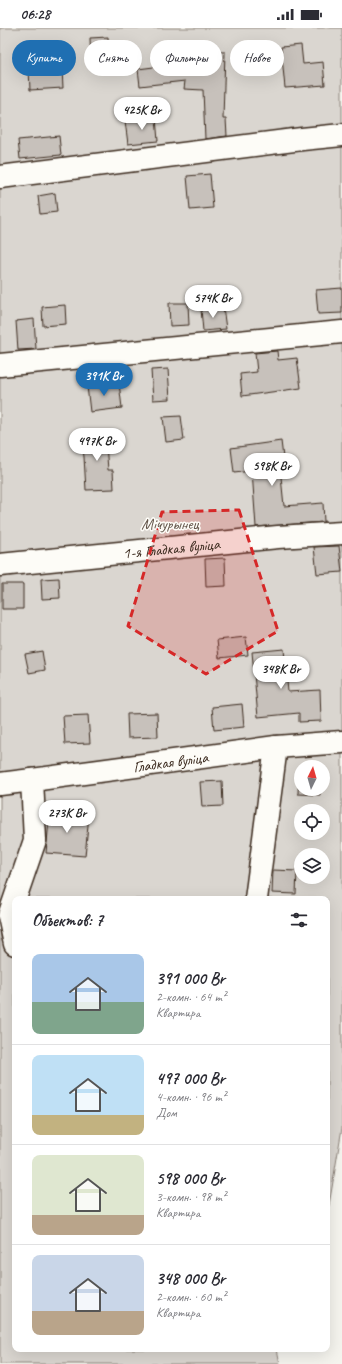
<!DOCTYPE html>
<html lang="ru">
<head>
<meta charset="utf-8">
<style>
	:root { --surface:#fff; --page:#f7f7f7; --text:#2b2b33; --muted:#7c7c81; --line:#e1e1e2; --accent:#1f6fb2 }
	body { margin:0; font-family:Caveat,sans-serif; background:var(--page); color:var(--text); height:100vh; display:flex; flex-direction:column; font-size:15px; white-space:nowrap }
	* { box-sizing:border-box; margin:0 }
	p { font-size:13px; color:var(--muted) }
	.icon { flex:none; width:22px; height:22px; fill:none; stroke:currentColor; stroke-width:2; stroke-linecap:round; stroke-linejoin:round }
	.map { position:relative; flex:1; overflow:hidden }
	.drawer { position:absolute; left:12px; top:868px; width:318px; height:456px; display:flex; flex-direction:column; background:var(--surface); border-radius:8px; box-shadow:0 4px 16px #0002 }
	.drawer>* { flex:none }
	.hud { position:absolute; left:12px; top:12px; width:318px; height:36px; display:flex; gap:8px }
	.needle { width:26px; rotate:5deg }
	.controls { position:absolute; left:294px; top:732px; display:grid; gap:8px }
	.controls a { display:grid; place-items:center; width:36px; height:36px; border-radius:50%; background:var(--surface); box-shadow:0 4px 16px #0002; font-size:20px }
	.price { position:absolute; translate:-50% -34px; padding:0 9px; border-radius:14px; background:#fff; color:#222; font-size:13px; line-height:26px; filter:drop-shadow(0 1px 2px #0008) }
	.price::after { content:''; position:absolute; left:50%; top:24px; width:12px; height:9px; margin-left:-6px; background:inherit; clip-path:polygon(0 0,100% 0,50% 100%) }
	.price.selected { background:var(--accent); color:#fff }
	ul { padding:0; list-style:none }
	li { display:flex; align-items:center; gap:12px; height:100px; padding:0 20px }
	li+li { border-top:1px solid var(--line) }
	li span { display:grid; place-items:center; flex:none; width:112px; height:80px; border-radius:8px; color:#555 }
	li>.icon { margin-inline-start:auto }
	span .icon { width:48px; height:48px; fill:#fffc; stroke-width:1 }
	li b { font-size:17px }
	h2 { display:flex; justify-content:space-between; align-items:center; height:48px; padding:0 20px; font-size:17px }
	.chip { padding:0 14px; border-radius:18px; background:var(--surface); box-shadow:0 4px 16px #0002; font-size:14px; line-height:36px }
	.chip.selected { background:var(--accent); color:#fff }
	.status { display:flex; justify-content:space-between; align-items:center; height:28px; padding:0 20px; background:var(--surface); direction:ltr }
	.status svg { height:11px; fill:currentColor }
	.map>svg:first-child { display:block }
	.green { fill:#dad6d0; stroke:#8a8077; fill-rule:evenodd }
	.building { fill:#c7c1bb; stroke:#3b2a1e }
	.lines { fill:none; stroke-linecap:round; stroke-linejoin:round }
	.minor-casing { stroke:#3b2a1e; stroke-width:25 }
	.minor { stroke:#fdfcf7; stroke-width:22 }
	.marked { fill:#d62828; fill-opacity:0.2; stroke:#d62828; stroke-width:3; stroke-dasharray:8 5; stroke-linejoin:round }
	.labels { text-anchor:middle; stroke-width:3; stroke-linejoin:round; paint-order:stroke }
	.park-label { font-size:16px; fill:#63554a; stroke:#fdfcf7 }
	.street-label { font-size:16px; fill:#3b2a1e; stroke:#fdfcf7 }
</style>
</head>
<body>
<div class="status"><b>06:28</b><svg viewBox="0 0 49 12"><path d="M0 12V9h3v3zM5 12V6h3v6zM10 12V3h3v9zM15 12V0h3v12zM26 1h20v11H26zM47 4h2v5h-2z"/></svg></div>
<div class="map">
<svg width="342" height="1336" viewBox="0 0 342 1336">
	<rect width="100%" height="100%" fill="#f5f4ee"/>
	<filter id="ink" filterUnits="userSpaceOnUse"><feTurbulence type="fractalNoise" baseFrequency=".025" numOctaves="2"/><feDisplacementMap in="SourceGraphic" scale="8" xChannelSelector="R" yChannelSelector="G"/><feConvolveMatrix kernelMatrix="1 2 1 2 8 2 1 2 1" color-interpolation-filters="sRGB"/></filter>
	<g filter="url(#ink)">
		<path class="green" d="M0,0H342V1100L327,1189V871H15V1321H277L280,1336H0ZM301,739H323V761H301ZM301,783H323V805H301ZM301,827H323V849H301Z"/>
		<path class="building" d="M108,9L109,41L91,42L90,10Z
			M301,17L303,36L323,34L325,57L285,60L281,19Z
			M186,23L225,24L223,91H226L227,108L205,111L203,62L184,61L185,53L140,58L138,41L185,35Z
			M62,40L63,60L30,62L29,41Z
			M156,90L158,113L128,116L125,93Z
			M59,108L61,127L20,131L18,112Z
			M210,146L213,180L190,182L187,148Z
			M55,165L57,184L40,186L38,168Z
			M342,260V285L318,286L316,262Z
			M169,275H188L189,297L170,298Z
			M65,277L66,296L43,298L42,279Z
			M223,279L226,301L203,303L201,281Z
			M34,291L36,321L18,322L16,293Z
			M277,323L278,332L297,330L301,360L242,368L240,346L257,344L255,325Z
			M168,341L170,371L153,372L151,342Z
			M119,355L122,380L90,384L87,358Z
			M181,388L184,412L166,414L163,389Z
			M105,403L108,442H113L114,461L86,462L84,429L81,405Z
			M281,413L284,438L280,439L284,478L323,475L324,494L256,499L252,443L234,445L231,420Z
			M339,518L342,544L317,546L314,519Z
			M225,530L226,558L206,559L205,531Z
			M59,550L60,570L42,571L41,551Z
			M2,556H23V581H2Z
			M246,609L248,627L219,630L217,612Z
			M284,621L288,664L320,662L321,693L299,694V685L258,689L252,624Z
			M42,623L45,642L29,645L25,626Z
			M242,676L244,699L214,702L212,679Z
			M157,685L158,709L128,710L127,686Z
			M88,687L90,715L65,716L63,688Z
			M299,738L319,739H301V761H320V767L298,766Z
			M222,753L223,778L202,779L200,754Z
			M50,783L89,787L85,828L46,825Z
			M273,842L297,843L296,866L272,865Z"/>
		<g class="lines">
			<g class="minor-casing">
				<g id="minor">
					<path d="M0,149L302,111L342,107"/>
					<path d="M0,337L342,304"/>
					<path id="s1" d="M0,537L278,509L342,505"/>
					<path id="s2" d="M0,756L32,752L276,719L342,714"/>
					<path d="M256,871L276,719"/>
					<path d="M15,916L9,888L35,812L32,752"/>
				</g>
			</g>
			<use href="#minor" class="minor"/>
		</g>
	</g>
	<path class="marked" d="M239,482L278,603L206,646L128,598L162,484Z"/>
	<g class="labels">
		<g class="park-label">
			<text x="170" y="501">Мічурынец</text>
		</g>
		<g class="street-label">
			<text dy="6" stroke="none"><textPath href="#s1" startOffset="172">1-я Гладкая вуліца</textPath></text>
			<text dy="6" stroke="none"><textPath href="#s2" startOffset="172">Гладкая вуліца</textPath></text>
		</g>
	</g>
</svg>
<div class="controls">
<a><svg class="needle" viewBox="-14 -14 28 28"><path d="M0-13l5 13h-10z" fill="#e53935"/><path d="M0 13l5-13h-10z" fill="#7c7c81"/></svg></a>
<a><svg class="icon" aria-label="locate" viewBox="0 0 24 24"><circle cx="12" cy="12" r="6"/><path d="M12 2v4M12 18v4M2 12h4M18 12h4"/></svg></a>
<a><svg class="icon" aria-label="layers" viewBox="0 0 24 24"><path d="M12 4l9 5-9 5-9-5zM3 14l9 5 9-5"/></svg></a>
</div>
<b class="price" style="left:142px;top:103px">425K Br</b>
<b class="price" style="left:213px;top:291px">574K Br</b>
<b class="price selected" style="left:104px;top:369px">391K Br</b>
<b class="price" style="left:97px;top:434px">497K Br</b>
<b class="price" style="left:272px;top:459px">598K Br</b>
<b class="price" style="left:281px;top:662px">348K Br</b>
<b class="price" style="left:67px;top:806px">273K Br</b>
<div class="hud">
<a class="chip selected">Купить</a>
<a class="chip">Снять</a>
<a class="chip">Фильтры</a>
<a class="chip">Новое</a>
</div>
<section class="drawer">
<h2>Объектов: 7<svg class="icon" aria-label="filters" viewBox="0 0 24 24"><path d="M4 7h16M4 17h16"/><circle cx="9" cy="7" r="2"/><circle cx="15" cy="17" r="2"/></svg></h2>
<ul>
<li><span style="background:linear-gradient(#a9c7e8 60%,#7fa58c 0)"><svg class="icon" aria-label="home" viewBox="0 0 24 24"><path d="M3 11l9-7 9 7M6 9v11h12V9"/></svg></span><div><b>391 000 Br</b><p>2-комн. · 64 m²</p><p>Квартира</p></div></li>
<li><span style="background:linear-gradient(#bfe0f5 75%,#c2b280 0)"><svg class="icon" aria-label="home" viewBox="0 0 24 24"><path d="M3 11l9-7 9 7M6 9v11h12V9"/></svg></span><div><b>497 000 Br</b><p>4-комн. · 96 m²</p><p>Дом</p></div></li>
<li><span style="background:linear-gradient(#dfe7d0 75%,#b9a48a 0)"><svg class="icon" aria-label="home" viewBox="0 0 24 24"><path d="M3 11l9-7 9 7M6 9v11h12V9"/></svg></span><div><b>598 000 Br</b><p>3-комн. · 98 m²</p><p>Квартира</p></div></li>
<li><span style="background:linear-gradient(#c9d6e8 70%,#b9a48a 0)"><svg class="icon" aria-label="home" viewBox="0 0 24 24"><path d="M3 11l9-7 9 7M6 9v11h12V9"/></svg></span><div><b>348 000 Br</b><p>2-комн. · 60 m²</p><p>Квартира</p></div></li>
</ul>
</section>
</div>
</body>
</html>
